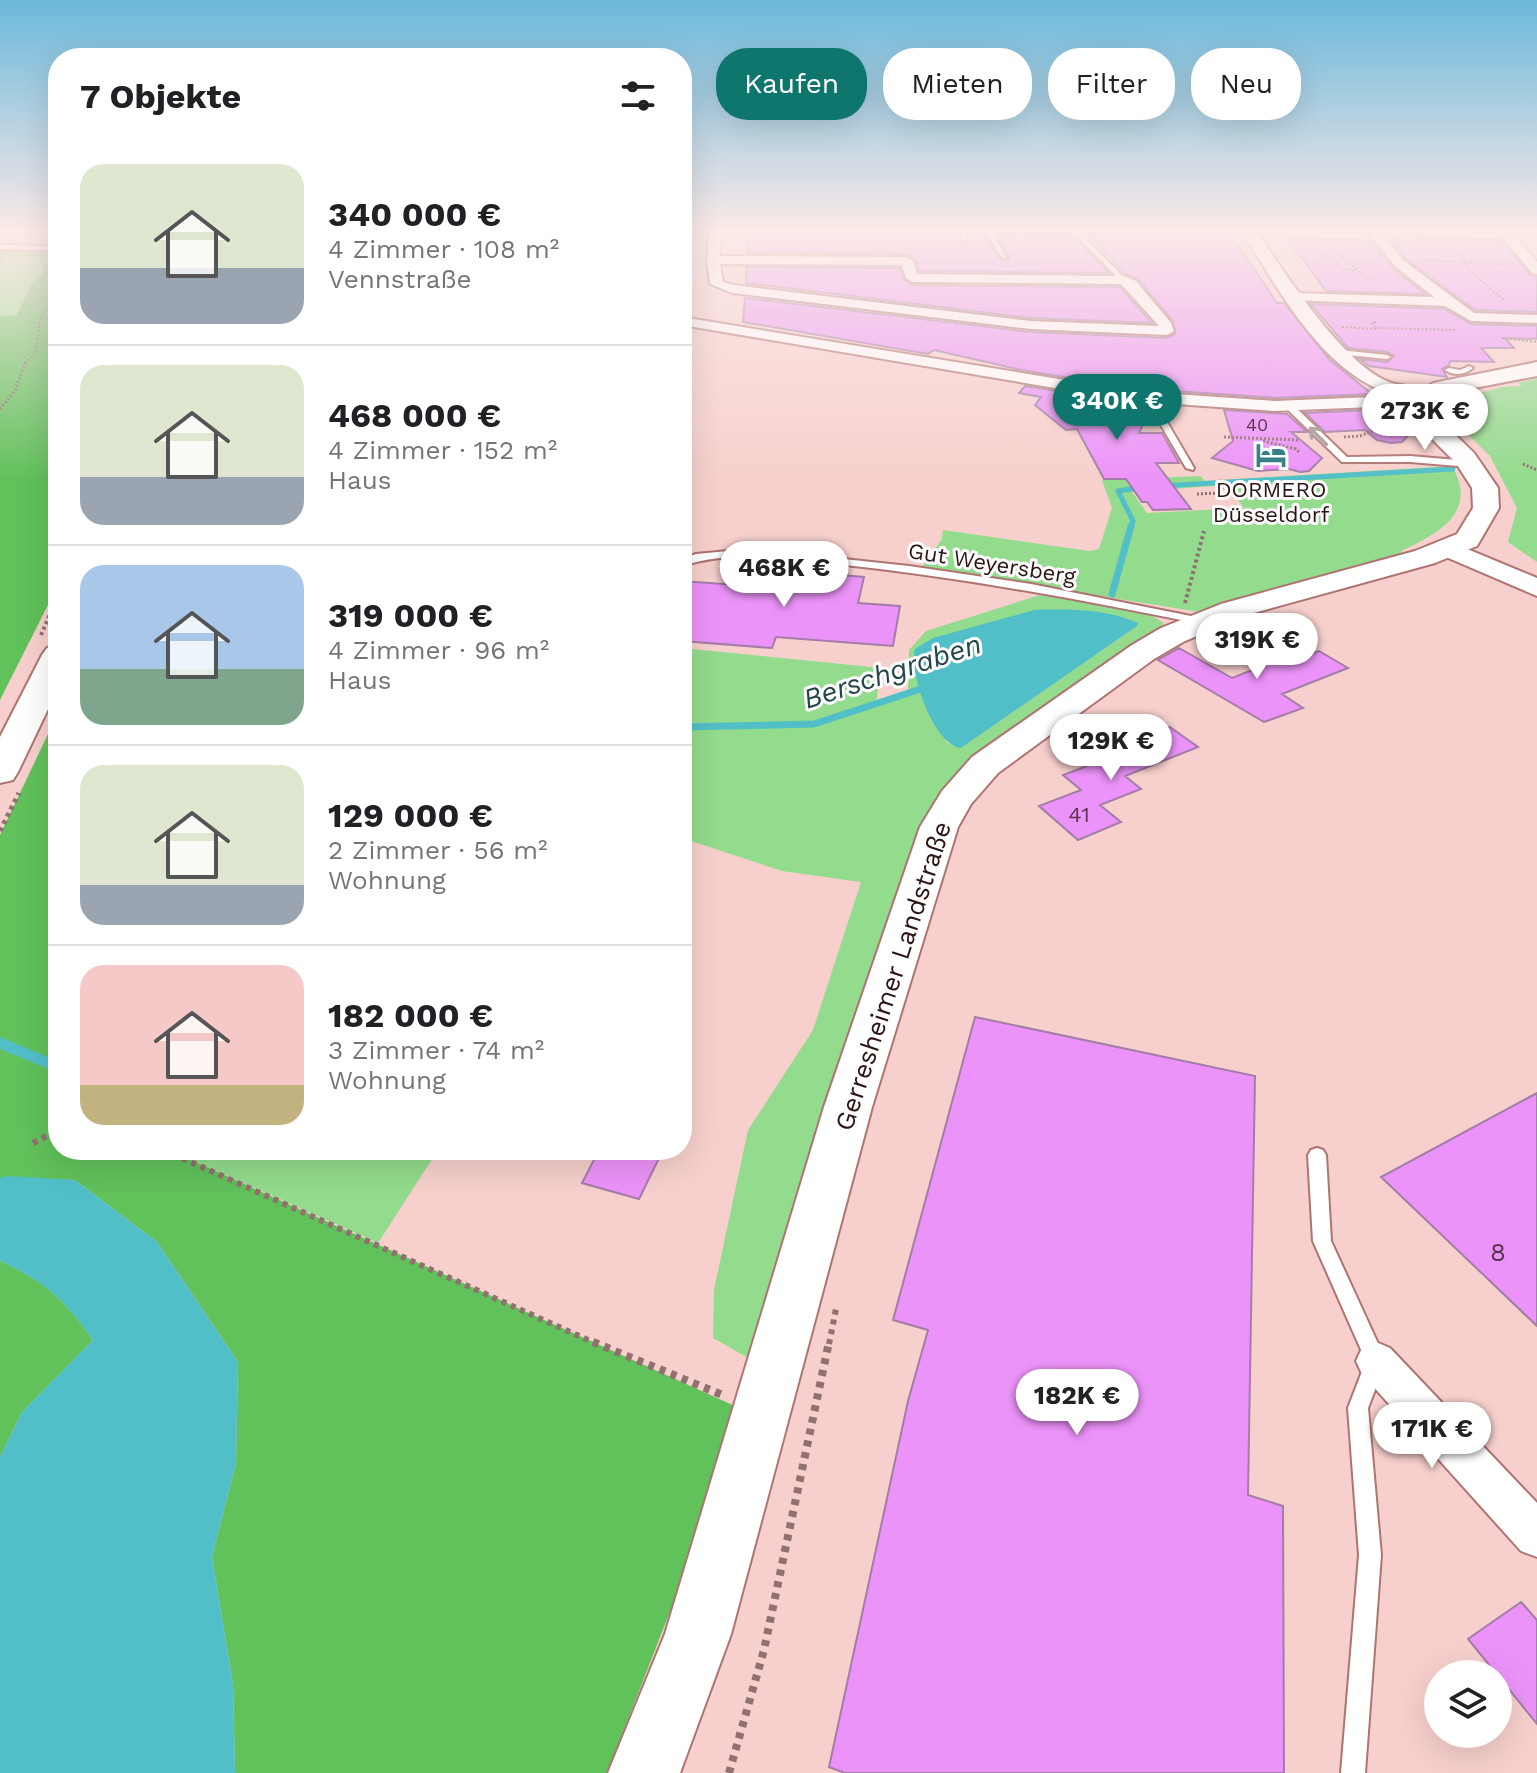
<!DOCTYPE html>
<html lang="de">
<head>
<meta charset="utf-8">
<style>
	:root { --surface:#fff; --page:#f6f6f6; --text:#202124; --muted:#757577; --line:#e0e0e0; --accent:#0f766e }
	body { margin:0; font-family:"Work Sans",sans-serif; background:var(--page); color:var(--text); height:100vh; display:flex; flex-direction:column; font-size:30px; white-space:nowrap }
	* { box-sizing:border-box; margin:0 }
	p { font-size:26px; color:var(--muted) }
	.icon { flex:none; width:44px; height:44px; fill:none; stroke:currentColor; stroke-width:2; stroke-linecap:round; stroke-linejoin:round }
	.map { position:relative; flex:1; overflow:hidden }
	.panel { position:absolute; left:48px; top:48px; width:644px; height:1112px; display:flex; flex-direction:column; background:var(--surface); border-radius:32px; box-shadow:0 8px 32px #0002 }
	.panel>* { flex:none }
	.hud { position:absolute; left:716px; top:48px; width:700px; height:72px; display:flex; gap:16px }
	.controls { position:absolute; left:1424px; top:1660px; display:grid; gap:16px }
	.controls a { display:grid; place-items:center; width:88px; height:88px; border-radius:50%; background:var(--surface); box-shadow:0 8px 32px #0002; font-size:40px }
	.price { position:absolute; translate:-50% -68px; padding:0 18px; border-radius:28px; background:#fff; color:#222; font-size:26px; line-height:52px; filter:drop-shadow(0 2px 4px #0008) }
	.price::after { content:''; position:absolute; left:50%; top:48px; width:24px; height:18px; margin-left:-12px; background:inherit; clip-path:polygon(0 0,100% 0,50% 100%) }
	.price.selected { background:var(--accent); color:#fff }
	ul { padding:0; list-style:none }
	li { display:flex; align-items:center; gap:24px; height:200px; padding:0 32px }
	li+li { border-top:2px solid var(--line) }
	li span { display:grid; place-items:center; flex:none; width:224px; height:160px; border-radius:24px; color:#555 }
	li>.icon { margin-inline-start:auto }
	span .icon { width:96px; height:96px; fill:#fffc; stroke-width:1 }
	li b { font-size:34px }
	h2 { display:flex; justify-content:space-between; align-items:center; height:96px; padding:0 32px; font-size:34px }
	.chip { padding:0 28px; border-radius:32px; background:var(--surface); box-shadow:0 8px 32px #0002; font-size:28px; line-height:72px }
	.chip.selected { background:var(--accent); color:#fff }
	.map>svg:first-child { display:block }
	.green { fill:#93db8d; fill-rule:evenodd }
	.forest { fill:#61c15b }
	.water { fill:#51bfc8 }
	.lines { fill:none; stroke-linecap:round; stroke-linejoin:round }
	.stream-far2 { stroke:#51bfc8; stroke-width:5 }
	.stream-far1 { stroke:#51bfc8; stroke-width:7 }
	.stream { stroke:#51bfc8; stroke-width:11 }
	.building { fill:#ec93f9; stroke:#a27da7; stroke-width:2 }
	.service-casing { stroke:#af7471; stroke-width:4 }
	.minor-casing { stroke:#af7471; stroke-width:4 }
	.tertiary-casing { stroke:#af7471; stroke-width:4 }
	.secondary-casing { stroke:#af7471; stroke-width:4 }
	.path-far5 { stroke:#907170; stroke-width:2; stroke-dasharray:2 2; stroke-linecap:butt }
	.path-far4 { stroke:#907170; stroke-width:3; stroke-dasharray:2 2; stroke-linecap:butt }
	.path-far3 { stroke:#907170; stroke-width:4; stroke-dasharray:3 3; stroke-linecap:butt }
	.path-far2 { stroke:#907170; stroke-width:5; stroke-dasharray:4 4; stroke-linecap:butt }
	.path-far1 { stroke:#907170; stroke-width:6; stroke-dasharray:5 5; stroke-linecap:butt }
	.path { stroke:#907170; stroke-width:8; stroke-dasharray:6 6; stroke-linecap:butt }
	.service { fill:#fff; fill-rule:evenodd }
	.minor { fill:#fff; fill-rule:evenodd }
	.tertiary { fill:#fff; fill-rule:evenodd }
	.secondary { fill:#fff; fill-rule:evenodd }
	.oneway { stroke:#a09595 }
	.labels { text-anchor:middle; stroke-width:6; stroke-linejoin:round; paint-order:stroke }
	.far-number-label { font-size:18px; fill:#5b344d }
	.far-poi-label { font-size:22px; fill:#2b1414; stroke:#fcfcfc }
	.far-street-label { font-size:22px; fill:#2b1414; stroke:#fcfcfc }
	.number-label { font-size:22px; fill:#5b344d }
	.street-label { font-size:26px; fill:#2b1414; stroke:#fcfcfc }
	.near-number-label { font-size:26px; fill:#5b344d }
	.water-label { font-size:28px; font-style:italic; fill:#244548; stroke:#fcfcfc }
</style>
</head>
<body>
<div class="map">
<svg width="1537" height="1773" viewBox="0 0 1537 1773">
	<rect width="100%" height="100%" fill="#f7d0cd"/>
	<path class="green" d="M5,256L39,257L42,264V274L32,283L17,315L0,316V264Z
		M1537,378V562L1508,542L1517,508L1490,456L1451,418L1452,407L1470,396L1501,387L1522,386L1518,383Z
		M1452,466C1479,512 1438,534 1401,551L1402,554L1199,612L922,567L942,539L943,530L1089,551L1099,549L1112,508L1102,480L1201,476L1204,481ZM1227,485L1244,508L1147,513L1132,492Z
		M1040,595C1069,600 1145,604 1164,624L1055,697L992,743L963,770L750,1359L713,1338L714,1290L748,1130L813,1030L861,882L782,871L682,838V729L815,726L908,695L909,650L926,631ZM1034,610H1074L1131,620L1137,626L961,748L946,742Z
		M682,648L881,668L876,704L813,724L682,725Z
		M170,1150H438L378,1243Z"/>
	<path class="forest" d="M0,251L58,252V585L0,700V316L17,315L32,283L42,274V264L38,257L6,256L0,264Z
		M58,713V1150H169L737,1407L703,1527L607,1773H235L233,1684L212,1557L236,1463L238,1362L157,1242L75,1180L0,1178V835Z
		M0,1261C47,1283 63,1298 93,1340L22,1412L0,1457Z"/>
	<path class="water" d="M1034,610C1066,609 1108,609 1138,623L1137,626L961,748C933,744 909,673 915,649L933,638Z
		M7,1176L75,1180L157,1242L238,1362L236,1463L212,1557L233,1684L235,1773H0V1457L22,1412L93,1340C64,1299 45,1282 0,1261V1178Z"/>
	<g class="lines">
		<path class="stream-far2" d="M1161,486L1453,469
			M1131,528L1133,521L1118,491L1143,487"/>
		<path class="stream-far1" d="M1112,594L1131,526
			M682,727L814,724L930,686"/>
		<path class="stream" d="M0,1043L58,1067"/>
	</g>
	<path class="building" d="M748,233H956L963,244L969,243L968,233H983L1002,261L1008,260L1009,257L997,235H1072L1109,273L919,271L916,260L907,254L747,253Z
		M1088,233H1230L1277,303H1284L1330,360L1372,394L1275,398L1132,388L1021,370L934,350L928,354L743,322L745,298L1031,332L1167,338L1175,334L1173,321L1138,279L1124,273Z
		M1390,235L1501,240L1530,275L1537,277V312L1475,310L1406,259Z
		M1287,238L1370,241L1394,269L1425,294L1326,291Z
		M746,267L900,268L903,279L912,285L1120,287L1152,323L1031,318L746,283Z
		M1311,304L1444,309L1471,324L1537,326V339L1505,338L1514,348H1481L1494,362L1450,361L1449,365L1442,369L1447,377L1369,366L1360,359L1387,362L1394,356L1387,352L1348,348Z
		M1025,386L1146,405L1149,410L1139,433H1162L1179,463H1156L1191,509L1153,510L1147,502H1142L1126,479H1104L1077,429L1066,430L1035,405L1041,397L1019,393Z
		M1224,410L1287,414L1307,432H1291L1322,458L1309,471L1300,472L1289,469L1258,471L1212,458L1233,441Z
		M1372,410L1400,416L1415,428L1402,442L1391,443L1377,440L1365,430L1325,432L1305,413Z
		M746,561L820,567L817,573L864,577L858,603L900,606L893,646L776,637L772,648L682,641V581L737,585Z
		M1179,648L1232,678L1281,659L1286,663L1319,651L1348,668L1282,694L1303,708L1264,722L1158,660Z
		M1170,727L1198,747L1125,776L1141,789L1100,805L1121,822L1078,840L1039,806L1081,790L1063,775L1124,752L1118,747Z
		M975,1017L1255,1076L1248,1495L1283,1506L1284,1773H845L829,1767L908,1401L928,1330L893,1320Z
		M1537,1093V1326L1381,1177Z
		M599,1150H663L639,1199L582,1183Z
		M1521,1602L1537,1620V1724L1468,1639Z"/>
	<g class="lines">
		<g class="service-casing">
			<path id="service" d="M959,232H965L967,241H963Z
				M986,232H992L1006,258H1002Z
				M1073,232H1080L1125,279V281H1121Z
				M0,245L58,246V250L0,249Z
				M1340,350L1387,355L1391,357L1387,359L1337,354V350Z
				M1469,366L1473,368C1465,375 1454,376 1445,370L1449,368L1460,370Z
				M1146,396L1153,398L1194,468L1193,470L1186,468L1145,398Z
				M1286,404H1292L1347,457L1410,456L1470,461L1474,464L1470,467L1410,462H1342L1286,408Z
				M750,549L909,566L1031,584L1201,618L1206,621L1201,624C1083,600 965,578 845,565C790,559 736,549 682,566V559L696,554Z
				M1317,1148L1323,1150L1326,1155L1331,1241L1386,1361L1368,1408L1381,1555L1365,1773H1341L1359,1555L1348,1408L1366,1361L1313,1241L1308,1155L1311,1150Z"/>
		</g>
		<g class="minor-casing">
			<path id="minor" d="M709,232H721L720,256L907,257L913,261L917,274L1123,276L1136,281L1171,323L1174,331L1167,335L1031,329L732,293L710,284L707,260ZM720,264L902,265L906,278L912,282L1121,284L1159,326L1031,321L734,285L723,282Z
				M1295,232H1364L1365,234L1359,238L1301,236Z
				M1367,232H1380L1404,261L1474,313L1537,315V323L1471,321L1445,306L1288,300V294L1293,293L1434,297L1396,267Z
				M1432,232H1511L1537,262V274L1532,273L1502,237L1438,236Z
				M682,317L1132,391L1275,401L1372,397L1427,410L1429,413L1421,418L1372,407L1275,411L1132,401L682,325Z
				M1376,1342L1390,1348L1537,1503V1557L1521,1551L1362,1374L1356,1361L1362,1348Z"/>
		</g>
		<g class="tertiary-casing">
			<path id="tertiary" d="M1242,232H1257C1285,273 1345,368 1392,383C1406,387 1421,387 1435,391L1438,395L1435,399C1425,402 1415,399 1405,397C1328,384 1281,293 1242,232Z
				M1448,541L1537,578V596L1439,554L1435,549L1439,544Z"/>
		</g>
		<g class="secondary-casing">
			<path id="secondary" d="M1537,362V376L1448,393L1435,403V415L1474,453L1498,488L1499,508L1477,546L1435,563L1243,616L1183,642L1154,659L998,773L971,804L958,827L872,1107L731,1634L680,1773H608L665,1634L824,1107L920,827L942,791L972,757L1132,645L1161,628L1221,604L1415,551L1457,534L1473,508L1472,488L1456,463L1416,423L1411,413L1417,395L1433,383Z
				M58,645V688L18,772L13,780L0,783V737L42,655L47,648Z"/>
		</g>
		<path class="path-far5" d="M1323,253L1344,270H1356
			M1337,253L1369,279
			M1425,260L1465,262L1457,251
			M1465,262L1473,274L1504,300
			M1466,262L1508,265
			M1376,322L1372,323L1376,328L1456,330
			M1342,327L1376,329
			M1502,338L1537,342
			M25,363L36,353L40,320L58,291"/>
		<path class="path-far4" d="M0,409L15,391L26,361
			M1224,437L1298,440
			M1344,437L1360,436L1374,430
			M1263,441L1296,449L1300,453
			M1523,464L1537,470
			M1197,494L1218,493L1224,486L1218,479"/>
		<path class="path-far3" d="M1185,603L1204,531
			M41,635L58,595"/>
		<path class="path-far2" d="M0,831L19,793"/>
		<path class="path-far1" d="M33,1143L58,1130
			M164,1150L597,1344
			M829,1344L836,1309"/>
		<path class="path" d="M593,1342L725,1396
			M729,1773L764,1650L829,1342"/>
		<use href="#service" class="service"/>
		<use href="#minor" class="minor"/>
		<use href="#tertiary" class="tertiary"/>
		<use href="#secondary" class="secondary"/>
	</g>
	<defs><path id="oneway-shaft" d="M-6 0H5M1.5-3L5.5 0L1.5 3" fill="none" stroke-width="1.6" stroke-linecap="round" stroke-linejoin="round" transform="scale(2)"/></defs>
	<use class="oneway" href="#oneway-shaft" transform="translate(1318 436) rotate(-135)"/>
	<linearGradient id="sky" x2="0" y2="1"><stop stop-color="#6bb8db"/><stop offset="0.48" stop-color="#fbeae8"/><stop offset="1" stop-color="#fbeae8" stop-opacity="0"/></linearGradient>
	<rect width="1537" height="480" fill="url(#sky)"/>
	<defs>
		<g id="hotel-bare" transform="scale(2.4)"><path d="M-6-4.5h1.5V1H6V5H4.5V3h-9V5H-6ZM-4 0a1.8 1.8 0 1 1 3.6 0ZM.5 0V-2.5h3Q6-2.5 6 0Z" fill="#378085" stroke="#fcfcfc" stroke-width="2.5" paint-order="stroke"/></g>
	</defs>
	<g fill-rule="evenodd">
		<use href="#hotel-bare" x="1271" y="455"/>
	</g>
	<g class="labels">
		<g class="far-number-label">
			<text x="1257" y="431">40</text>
		</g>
		<g class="far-poi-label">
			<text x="1271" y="497">DORMERO<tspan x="1271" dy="25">Düsseldorf</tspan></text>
		</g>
		<g class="far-street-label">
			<text transform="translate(992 563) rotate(9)" y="8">Gut Weyersberg</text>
		</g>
		<g class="number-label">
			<text x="1079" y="822">41</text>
		</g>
		<g class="street-label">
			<text transform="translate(893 976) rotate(-72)" y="9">Gerresheimer Landstraße</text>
		</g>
		<g class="near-number-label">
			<text x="1498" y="1261">8</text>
		</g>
		<g class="water-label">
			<text transform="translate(892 671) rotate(-18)" y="10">Berschgraben</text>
		</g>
	</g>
</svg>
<div class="controls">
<a><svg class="icon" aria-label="layers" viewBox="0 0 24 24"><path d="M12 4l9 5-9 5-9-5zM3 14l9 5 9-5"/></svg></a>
</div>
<b class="price selected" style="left:1117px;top:442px">340K €</b>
<b class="price" style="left:1425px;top:452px">273K €</b>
<b class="price" style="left:784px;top:609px">468K €</b>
<b class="price" style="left:1257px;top:681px">319K €</b>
<b class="price" style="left:1111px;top:782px">129K €</b>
<b class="price" style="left:1077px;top:1437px">182K €</b>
<b class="price" style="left:1432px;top:1470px">171K €</b>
<div class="hud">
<a class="chip selected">Kaufen</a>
<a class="chip">Mieten</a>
<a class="chip">Filter</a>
<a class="chip">Neu</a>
</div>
<section class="panel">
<h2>7 Objekte<svg class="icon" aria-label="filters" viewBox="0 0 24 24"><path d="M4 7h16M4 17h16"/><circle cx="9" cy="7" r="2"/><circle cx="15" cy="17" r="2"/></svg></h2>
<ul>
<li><span style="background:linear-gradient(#dfe7d0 65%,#9aa5b1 0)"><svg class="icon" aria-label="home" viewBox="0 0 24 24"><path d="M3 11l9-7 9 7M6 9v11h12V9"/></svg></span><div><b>340 000 €</b><p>4 Zimmer · 108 m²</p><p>Vennstraße</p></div></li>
<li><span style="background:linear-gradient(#dfe7d0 70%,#9aa5b1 0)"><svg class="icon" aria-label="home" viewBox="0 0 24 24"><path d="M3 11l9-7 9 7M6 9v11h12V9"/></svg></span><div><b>468 000 €</b><p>4 Zimmer · 152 m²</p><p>Haus</p></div></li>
<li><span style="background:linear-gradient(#a9c7e8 65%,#7fa58c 0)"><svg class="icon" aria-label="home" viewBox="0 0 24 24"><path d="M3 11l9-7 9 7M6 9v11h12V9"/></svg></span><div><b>319 000 €</b><p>4 Zimmer · 96 m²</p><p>Haus</p></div></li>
<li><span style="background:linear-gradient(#dfe7d0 75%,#9aa5b1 0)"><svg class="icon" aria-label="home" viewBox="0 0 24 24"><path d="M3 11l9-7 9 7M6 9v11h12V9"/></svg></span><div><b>129 000 €</b><p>2 Zimmer · 56 m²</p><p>Wohnung</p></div></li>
<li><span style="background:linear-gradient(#f6c9c9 75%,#c2b280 0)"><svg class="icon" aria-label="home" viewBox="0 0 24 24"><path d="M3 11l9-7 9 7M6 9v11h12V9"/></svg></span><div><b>182 000 €</b><p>3 Zimmer · 74 m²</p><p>Wohnung</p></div></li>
</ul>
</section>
</div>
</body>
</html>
